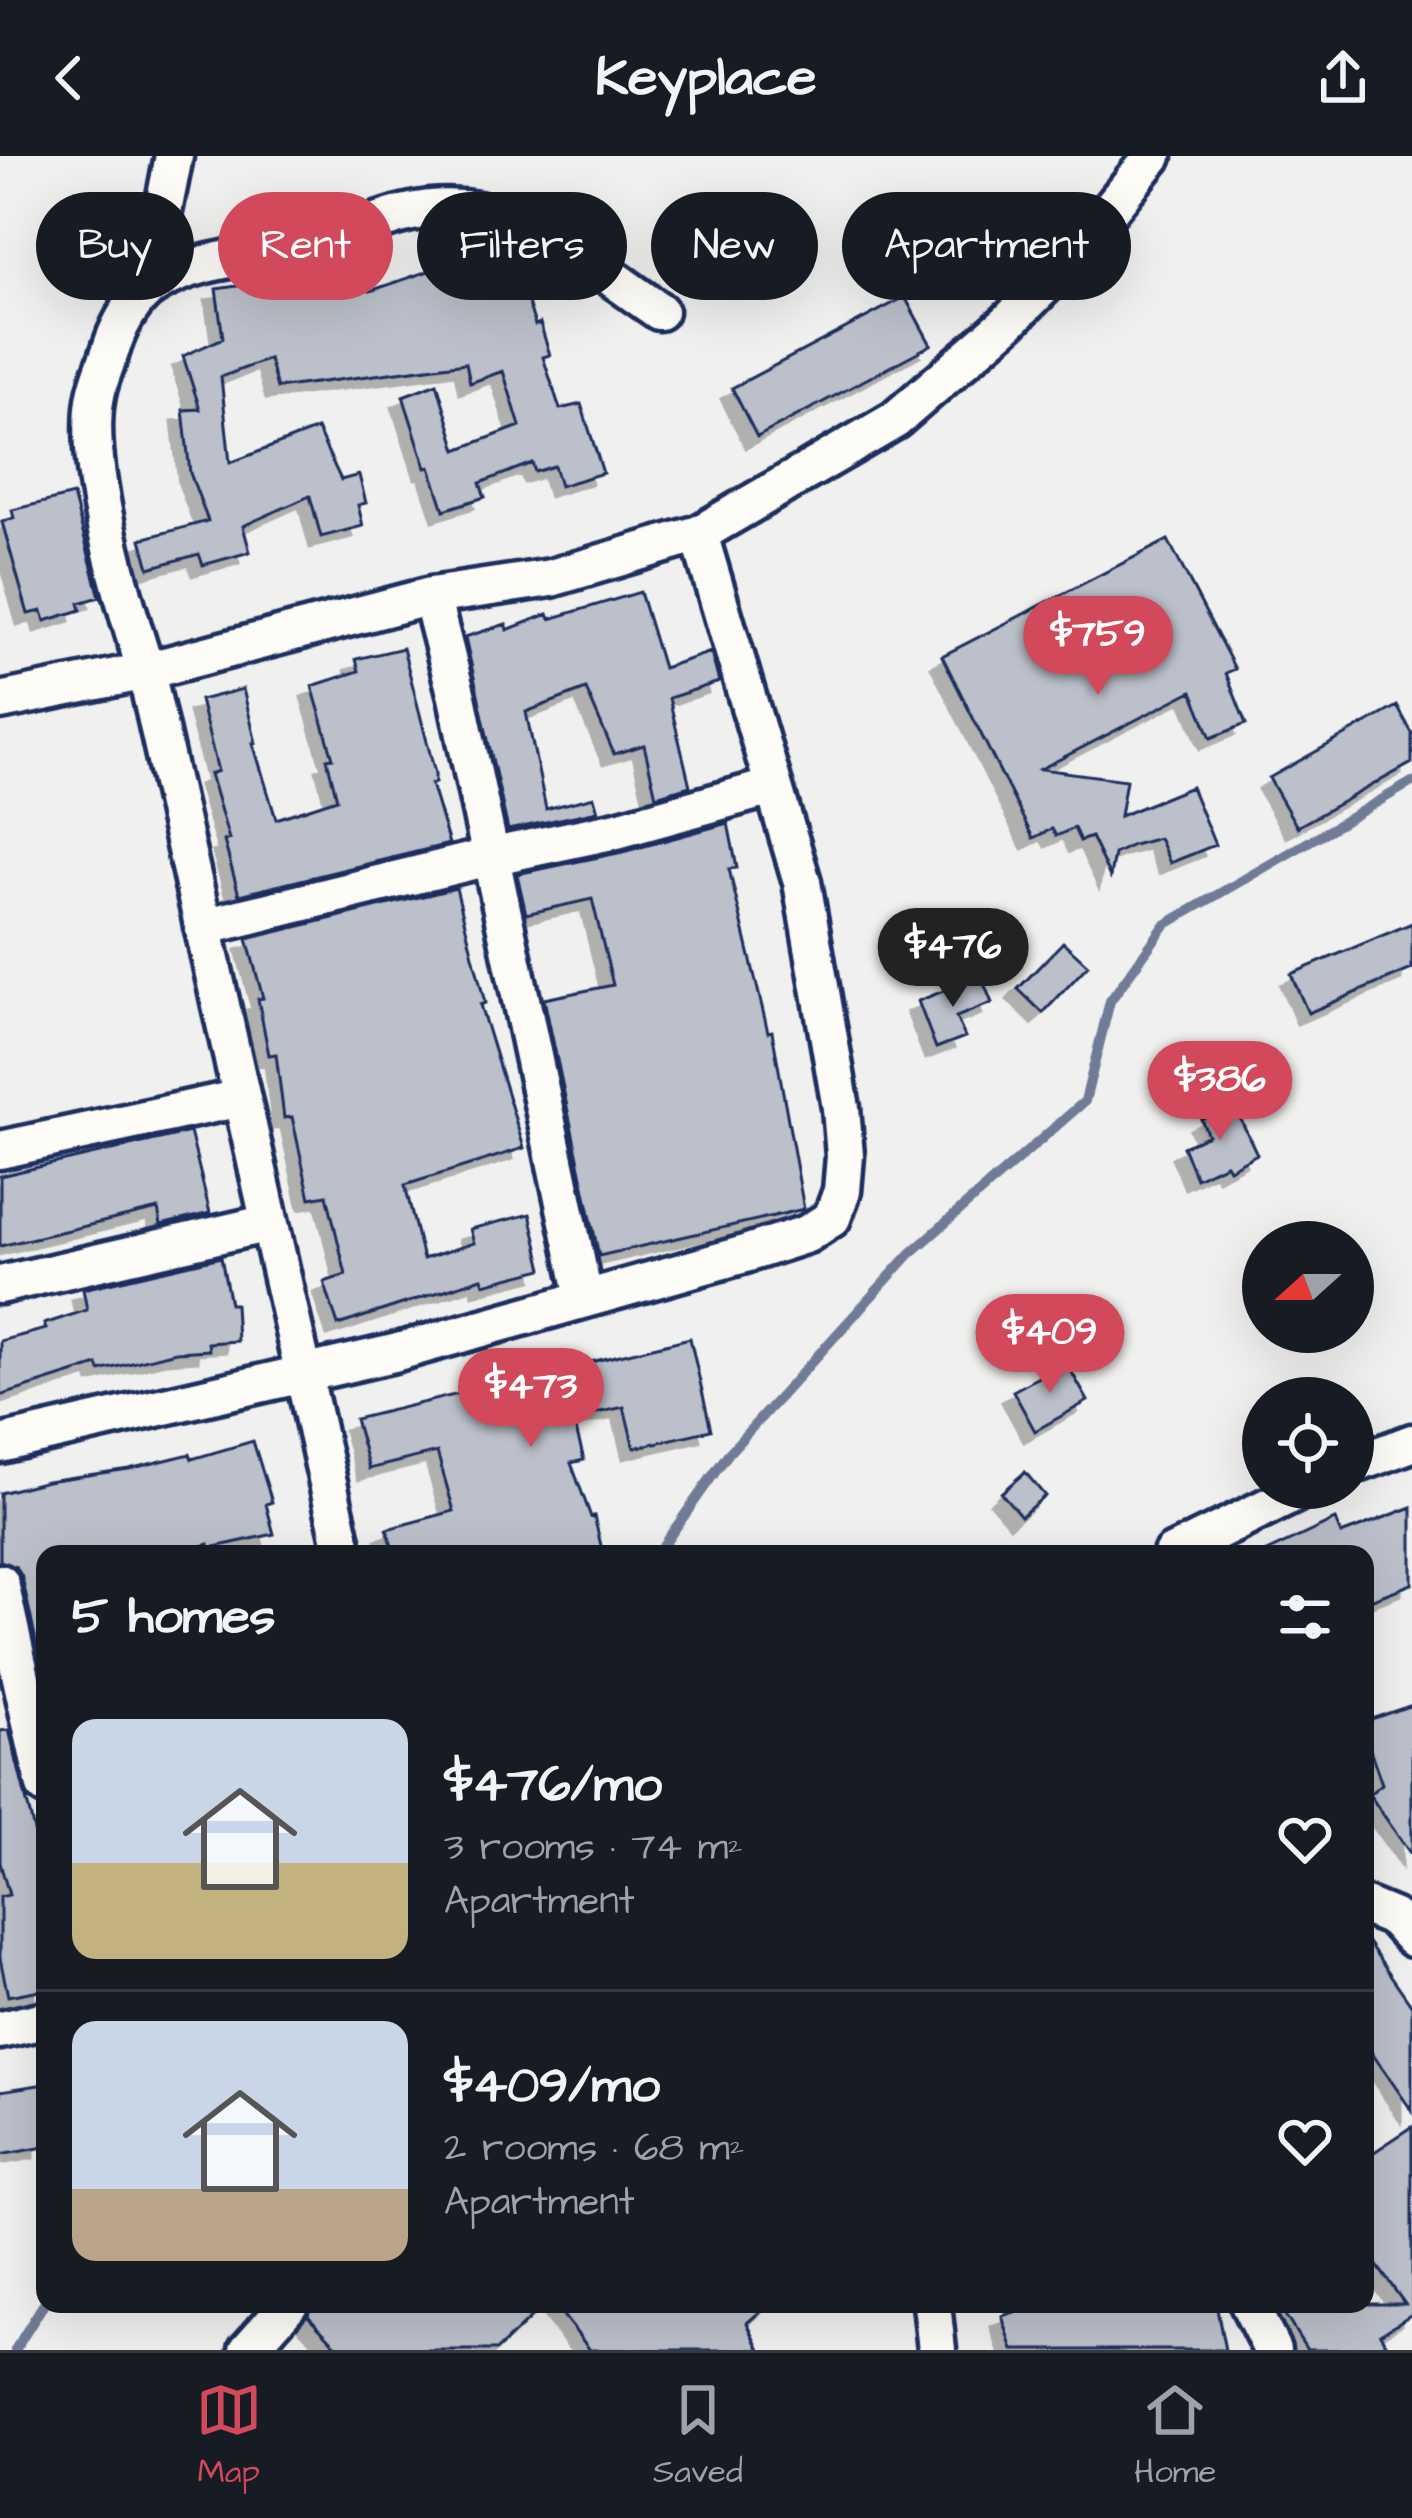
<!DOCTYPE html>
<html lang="en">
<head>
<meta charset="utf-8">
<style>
	:root { --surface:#171b24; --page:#242831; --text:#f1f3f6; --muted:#9ea1a6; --line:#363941; --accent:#d1495b }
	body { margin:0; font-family:"Architects Daughter",sans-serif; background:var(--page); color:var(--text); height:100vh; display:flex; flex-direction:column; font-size:45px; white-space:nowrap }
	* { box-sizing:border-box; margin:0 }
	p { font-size:39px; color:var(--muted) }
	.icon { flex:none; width:66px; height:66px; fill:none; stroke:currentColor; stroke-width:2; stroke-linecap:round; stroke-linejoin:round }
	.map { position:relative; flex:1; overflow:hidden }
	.side { position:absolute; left:36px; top:1389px; width:1338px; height:768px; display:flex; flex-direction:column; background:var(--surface); border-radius:24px; box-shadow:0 12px 48px #0002 }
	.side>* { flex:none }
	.hud { position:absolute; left:36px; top:36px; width:1341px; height:108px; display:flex; gap:24px }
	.needle { width:78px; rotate:249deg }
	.buttons { position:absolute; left:1242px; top:1065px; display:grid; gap:24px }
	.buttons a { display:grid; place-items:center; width:132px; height:132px; border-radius:50%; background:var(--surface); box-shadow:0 12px 48px #0002; font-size:60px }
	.price { position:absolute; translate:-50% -102px; padding:0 27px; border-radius:42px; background:var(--accent); color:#fff; font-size:39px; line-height:78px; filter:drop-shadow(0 3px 6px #0008) }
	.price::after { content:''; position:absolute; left:50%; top:72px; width:36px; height:27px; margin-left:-18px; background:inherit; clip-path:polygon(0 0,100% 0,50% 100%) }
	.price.active { background:#222; color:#fff }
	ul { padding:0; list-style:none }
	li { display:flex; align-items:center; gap:36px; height:300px; padding:0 36px }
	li+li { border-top:3px solid var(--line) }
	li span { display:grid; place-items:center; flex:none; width:336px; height:240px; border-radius:24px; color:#555 }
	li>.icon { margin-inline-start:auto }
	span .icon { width:144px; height:144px; fill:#fffc; stroke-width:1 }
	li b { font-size:51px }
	h2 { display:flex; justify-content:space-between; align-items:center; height:144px; padding:0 36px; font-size:51px }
	.pill { padding:0 42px; border-radius:54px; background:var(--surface); box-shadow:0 12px 48px #0002; font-size:42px; line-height:108px }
	.pill.active { background:var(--accent); color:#fff }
	header { display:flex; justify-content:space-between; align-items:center; height:156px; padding:0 36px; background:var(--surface); font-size:54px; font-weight:700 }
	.tabs { display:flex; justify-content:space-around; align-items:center; height:168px; border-top:3px solid var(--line); background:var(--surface); font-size:33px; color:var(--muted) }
	.tabs a { display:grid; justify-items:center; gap:6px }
	.tabs .active { color:var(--accent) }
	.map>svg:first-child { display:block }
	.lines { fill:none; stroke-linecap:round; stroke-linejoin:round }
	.stream { stroke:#6f7b97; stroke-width:10 }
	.building { fill:#bbc0ca; stroke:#1b2f5e; stroke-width:3; filter:url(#shadow) }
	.street-casing { stroke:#1b2f5e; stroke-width:45 }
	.street { stroke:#fdfcf7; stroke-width:36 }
</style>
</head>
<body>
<header><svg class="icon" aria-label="back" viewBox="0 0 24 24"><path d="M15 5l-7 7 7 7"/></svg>Keyplace<svg class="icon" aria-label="share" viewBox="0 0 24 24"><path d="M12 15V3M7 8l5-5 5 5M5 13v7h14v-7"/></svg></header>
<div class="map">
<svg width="1412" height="2194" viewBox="0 0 1412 2194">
	<defs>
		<filter id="shadow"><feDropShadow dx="-11" dy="11" stdDeviation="0" flood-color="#0004"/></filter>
	</defs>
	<rect width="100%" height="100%" fill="#f0f0ee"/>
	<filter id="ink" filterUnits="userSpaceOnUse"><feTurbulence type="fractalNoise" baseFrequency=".00833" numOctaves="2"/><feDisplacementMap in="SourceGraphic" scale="24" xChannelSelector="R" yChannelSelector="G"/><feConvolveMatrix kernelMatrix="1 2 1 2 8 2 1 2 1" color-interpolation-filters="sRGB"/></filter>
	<g filter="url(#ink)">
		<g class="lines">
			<path class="stream" d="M657,1398L728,1298L910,1098L1085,945L1110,845L1165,769L1412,626
				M15,2194L45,2146"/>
		</g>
		<path class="building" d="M480,79L485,80L490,95L511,88L516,91L526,119L520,121L535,169L540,167L550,199L543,201L560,253L581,248L603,317L560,330L554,310L535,316L532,307L480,327L485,341L444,354L430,311L426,312L403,240L437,227L457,294L520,270L503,215L470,227L466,207L277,232L269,203L221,221L230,307L317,273L341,324L359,319L366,347L358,349L363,370L321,381L310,340L243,370L250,396L203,409L199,398L149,412L141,383L208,365L190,317L183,254L200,253L183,200L223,182L216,133L293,122L292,115L361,95L370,135L449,108L443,92Z
			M905,141L931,189L757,281L732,232Z
			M73,339L100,441L79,447L81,454L45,465L42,455L28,458L2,366L14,362L12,354Z
			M1168,384L1235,513L1226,517L1246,568L1211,582L1192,535L1041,613L1126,624L1120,660L1191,631L1215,689L1170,707L1159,682L1133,689L1114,698L1110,721L1091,681L1080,685L1074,672L1056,680L1052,673L1033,682L942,500Z
			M640,436L663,512L711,496L719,526L669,542L690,630L656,640L644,589L614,598L586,533L526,556L546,653L594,641L598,655L508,674L465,481L506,468L507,474L548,458L550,463Z
			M403,492L435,617V627L431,628L449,688L239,739L224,685L229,683L210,618L218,615L200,544L243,533L256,587H253L276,663L337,643L327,603L333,602L312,530L359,515L356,503Z
			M1397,550L1412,577V607L1297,671L1269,622Z
			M728,667L737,712L729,713L768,876L772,875L804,1053L599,1100L544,843L613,829L592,743L526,758L517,718L623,696Z
			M456,732L485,847L480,849L524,992L405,1029L423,1103L474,1087L470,1073L530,1058L543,1113L484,1128L482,1122L338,1169L324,1126L346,1119L327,1039L310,1042L292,961L284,962L276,898L269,899L258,843L263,842L247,783Z
			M1412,767V813L1308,857L1291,818Z
			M1063,786L1088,809L1043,857L1018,833Z
			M981,820L992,847L956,861L965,881L936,892L918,845Z
			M1234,949L1257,998L1229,1013L1226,1008L1196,1022L1183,991L1208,979L1201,963Z
			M190,976L210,1057L161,1069L158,1053L0,1090V1020Z
			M221,1101L230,1148H235L237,1185L208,1187L209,1194L176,1196L100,1215L98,1209L0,1240V1185L46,1173L44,1168L87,1154L83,1133Z
			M690,1182L711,1274L634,1292L624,1251L573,1262L584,1304L571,1307L591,1361L594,1360L603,1398H394L387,1373L454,1355L437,1296L369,1313L355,1263Z
			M1066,1206L1088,1245L1035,1275L1013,1235Z
			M253,1285L272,1346L266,1348L274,1378L210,1392L209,1388L176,1398H45V1526L22,1421L16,1411L0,1405V1337L47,1325L129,1313L190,1298L192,1303Z
			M1025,1316L1045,1340L1021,1360L1001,1337Z
			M1412,1351V1428L1365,1446V1398H1262L1335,1364L1341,1378Z
			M1412,1549V1700L1369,1638L1382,1628L1365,1579V1565Z
			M9,1574L45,1719V1833L8,1840L0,1802V1741L9,1739L0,1707V1575Z
			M1365,1782L1412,1850V1955L1365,1887Z
			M45,1928V1991L0,1999V1935Z
			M1412,1971V2158L1380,2178L1390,2194H1307L1278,2148H1405L1365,2093V2002Z
			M311,2148H545L497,2194H341L308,2160Z
			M554,2148H769L747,2167L760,2194H590Z
			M1040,2148H1216L1225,2194H1013L1002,2160Z"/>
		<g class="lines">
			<g class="street-casing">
				<path id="street" d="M148,131L174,0
					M431,440L457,541L584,1141
					M0,545L146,515L431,440L551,422L699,378L895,264L1008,166L1061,113L1153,0
					M203,771L489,701L617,674L772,631
					M0,994L241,942
					M0,1129L269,1067
					M0,1288L394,1197L745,1098L807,1078L832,1062L842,1035L845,1000L841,952L802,726L699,378
					M1353,1309L1412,1287
					M344,1398L146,515C124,447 82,307 96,239C99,222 108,204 113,187C120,167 135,140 154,129C198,102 253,101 302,90C338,81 371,66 407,57C508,33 581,102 659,155
					M1172,1398L1306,1332
					M0,1427L45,1630
					M1365,1750L1394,1762L1412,1782
					M0,1874L45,1864
					M932,2148L937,2194
					M1249,2148L1272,2194
					M248,2194L289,2148"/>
			</g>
			<use href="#street" class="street"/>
		</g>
	</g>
</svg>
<div class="buttons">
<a><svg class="needle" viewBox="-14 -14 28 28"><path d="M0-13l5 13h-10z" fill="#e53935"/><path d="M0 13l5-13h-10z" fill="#9ea1a6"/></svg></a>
<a><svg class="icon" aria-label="locate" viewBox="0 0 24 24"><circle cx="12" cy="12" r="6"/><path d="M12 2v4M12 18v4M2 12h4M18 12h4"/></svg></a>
</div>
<b class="price" style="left:1098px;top:542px">$759</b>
<b class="price active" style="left:953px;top:854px">$476</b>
<b class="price" style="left:1220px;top:987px">$386</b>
<b class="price" style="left:1050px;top:1240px">$409</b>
<b class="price" style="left:531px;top:1294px">$473</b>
<div class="hud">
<a class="pill">Buy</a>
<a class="pill active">Rent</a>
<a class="pill">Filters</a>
<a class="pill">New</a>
<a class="pill">Apartment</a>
</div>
<section class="side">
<h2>5 homes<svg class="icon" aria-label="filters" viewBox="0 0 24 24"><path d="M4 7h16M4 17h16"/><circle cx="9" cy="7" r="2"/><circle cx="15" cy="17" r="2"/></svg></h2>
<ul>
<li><span style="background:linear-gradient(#c9d6e8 60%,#c2b280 0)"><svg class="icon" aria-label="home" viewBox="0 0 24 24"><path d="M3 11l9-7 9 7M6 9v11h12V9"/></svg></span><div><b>$476/mo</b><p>3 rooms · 74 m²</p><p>Apartment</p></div><svg class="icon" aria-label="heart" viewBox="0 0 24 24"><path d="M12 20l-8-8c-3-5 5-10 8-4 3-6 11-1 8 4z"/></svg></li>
<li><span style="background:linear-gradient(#c9d6e8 70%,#b9a48a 0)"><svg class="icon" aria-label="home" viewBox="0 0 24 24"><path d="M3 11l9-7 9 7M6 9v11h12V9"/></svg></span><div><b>$409/mo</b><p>2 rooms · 68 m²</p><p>Apartment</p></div><svg class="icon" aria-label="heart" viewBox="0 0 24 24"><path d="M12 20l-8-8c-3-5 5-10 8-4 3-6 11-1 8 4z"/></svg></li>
</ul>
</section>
</div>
<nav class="tabs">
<a class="active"><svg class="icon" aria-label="map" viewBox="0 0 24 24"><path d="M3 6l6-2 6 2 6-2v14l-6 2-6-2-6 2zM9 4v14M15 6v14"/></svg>Map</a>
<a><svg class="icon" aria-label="saved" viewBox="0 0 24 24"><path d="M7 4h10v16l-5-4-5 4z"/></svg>Saved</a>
<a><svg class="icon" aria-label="home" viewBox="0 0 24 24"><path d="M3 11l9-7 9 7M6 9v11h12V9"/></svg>Home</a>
</nav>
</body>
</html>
